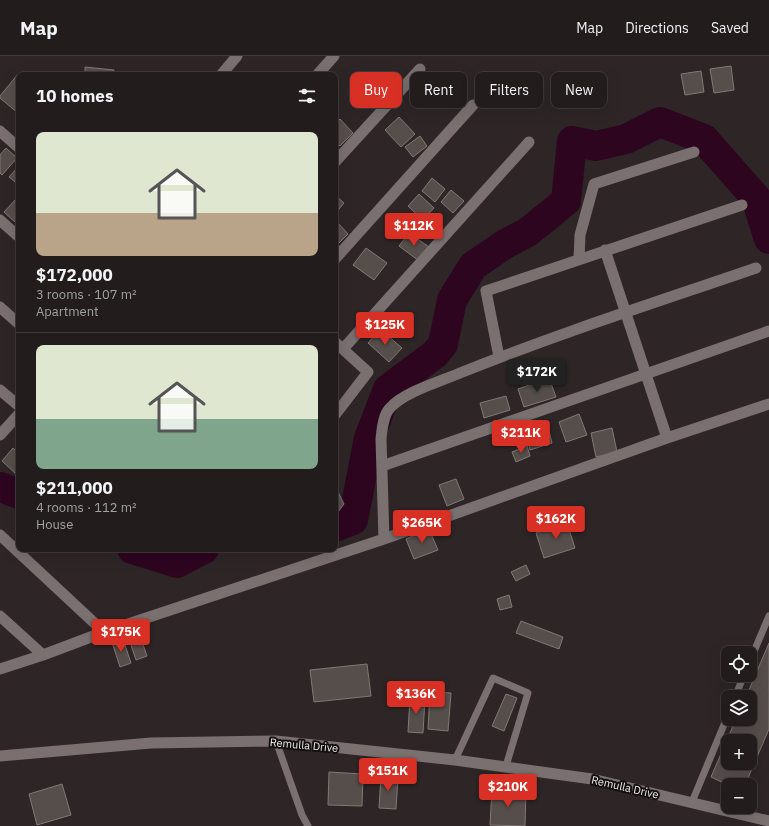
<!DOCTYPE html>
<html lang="en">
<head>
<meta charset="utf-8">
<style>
	:root { --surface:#221c1c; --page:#2a2525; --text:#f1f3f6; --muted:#a2a1a3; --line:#3f3a3b; --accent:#d93025 }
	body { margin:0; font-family:"IBM Plex Sans",sans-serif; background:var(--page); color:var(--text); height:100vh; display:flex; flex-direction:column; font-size:15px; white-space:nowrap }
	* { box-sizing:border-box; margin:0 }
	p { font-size:13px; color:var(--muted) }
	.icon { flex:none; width:22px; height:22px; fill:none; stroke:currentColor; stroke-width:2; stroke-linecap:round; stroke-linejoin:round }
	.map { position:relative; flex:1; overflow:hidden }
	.sheet { position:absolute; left:16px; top:16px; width:322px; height:480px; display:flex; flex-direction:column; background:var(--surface); border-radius:8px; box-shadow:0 4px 16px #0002,0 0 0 1px var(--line) }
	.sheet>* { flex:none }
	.guide { position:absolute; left:350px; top:16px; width:359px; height:36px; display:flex; gap:8px }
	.fabs { position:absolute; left:721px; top:590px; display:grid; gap:8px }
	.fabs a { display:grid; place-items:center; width:36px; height:36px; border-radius:8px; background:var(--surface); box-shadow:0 4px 16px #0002,0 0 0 1px var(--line); font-size:20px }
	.price { position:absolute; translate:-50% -34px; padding:0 9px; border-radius:4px; background:var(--accent); color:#fff; font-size:13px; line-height:26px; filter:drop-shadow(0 1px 2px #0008) }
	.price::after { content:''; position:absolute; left:50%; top:24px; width:12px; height:9px; margin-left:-6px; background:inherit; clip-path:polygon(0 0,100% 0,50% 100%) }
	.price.on { background:#222; color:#fff }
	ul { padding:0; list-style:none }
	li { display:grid; align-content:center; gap:8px; height:212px; padding:0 20px }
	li+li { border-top:1px solid var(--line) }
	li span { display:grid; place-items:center; height:124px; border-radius:8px; color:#555 }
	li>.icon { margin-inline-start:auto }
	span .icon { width:72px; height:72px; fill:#fffc; stroke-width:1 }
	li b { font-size:17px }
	h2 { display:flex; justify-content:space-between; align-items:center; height:48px; padding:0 20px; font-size:17px }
	.chip { padding:0 14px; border-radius:8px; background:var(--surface); box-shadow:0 4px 16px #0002,0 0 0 1px var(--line); font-size:14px; line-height:36px }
	.chip.on { background:var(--accent); color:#fff }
	header { display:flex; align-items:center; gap:24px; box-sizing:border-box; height:56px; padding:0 20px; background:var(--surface); border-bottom:1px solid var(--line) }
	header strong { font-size:19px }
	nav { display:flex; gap:22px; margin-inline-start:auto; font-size:14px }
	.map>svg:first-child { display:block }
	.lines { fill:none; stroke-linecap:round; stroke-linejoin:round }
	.river { stroke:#2d051f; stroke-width:30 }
	.building { fill:#564e4b; stroke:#817975; fill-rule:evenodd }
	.service { stroke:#79706f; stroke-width:7 }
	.minor { stroke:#79706f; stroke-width:11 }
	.secondary { stroke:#79706f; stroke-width:11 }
	.labels { text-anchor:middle; stroke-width:4; stroke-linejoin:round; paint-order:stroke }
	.street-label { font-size:11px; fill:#f0ebeb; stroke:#141010 }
</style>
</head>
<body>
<header>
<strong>Map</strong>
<nav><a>Map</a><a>Directions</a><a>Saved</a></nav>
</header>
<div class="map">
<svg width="769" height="770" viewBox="0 0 769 770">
	<rect width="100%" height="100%" fill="#2e2626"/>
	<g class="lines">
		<path class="river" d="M0,431L19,438
			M335,471L353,464L369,382L388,333L435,298L443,288L452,244L473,210L505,188L528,176L566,145L572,85L596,90L626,83L660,66L704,83L756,142L769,183
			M132,493L177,507L204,493"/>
	</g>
	<path class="building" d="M731,10L734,34L714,37L710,13Z
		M85,11L114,14L113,19H85Z
		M701,15L704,36L685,39L681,18Z
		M18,18L19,19V58L0,42V40Z
		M399,61L415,78L401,91L385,74Z
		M340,63L353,77L340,90L335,85V68Z
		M420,80L427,90L413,101L405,91Z
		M6,92L17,102L2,119L0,117V99Z
		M19,110V129L9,121Z
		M432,122L445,133L435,146L422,135Z
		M451,134L464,145L453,157L441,146Z
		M419,138L434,152L423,164L408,150Z
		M335,139L344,147L335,158Z
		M18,141L19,142V161L15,166L4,156Z
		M337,166L348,178L335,191V168Z
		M409,177L429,191L419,205L399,190Z
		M366,192L387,207L374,224L353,209Z
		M380,273L402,292L389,306L368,287Z
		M549,322L556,341L524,351L518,333Z
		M506,340L510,354L484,362L480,347Z
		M579,358L587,379L566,386L559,366Z
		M547,367L552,387L530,394L525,374Z
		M612,372L617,396L596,401L591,377Z
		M527,390L530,400L516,406L512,396Z
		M13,392L19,398V415L16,418L2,405Z
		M456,423L464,443L447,450L439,429Z
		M335,430L344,448L335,460Z
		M567,467L575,492L544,502L536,477Z
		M429,473L438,494L414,503L406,483Z
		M526,509L530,518L516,525L511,516Z
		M509,539L512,551L500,554L497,543Z
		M521,565L563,581L559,593L516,577Z
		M140,580L147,600L136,604L129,583Z
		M123,583L131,607L120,611L112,586Z
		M769,587V673L745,729H728L711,721L736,663H750V641H746ZM728,685H750V707H728Z
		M367,608L371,640L314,646L310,614Z
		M430,636L451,637L448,675L428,673Z
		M506,638L517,642L504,675L492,670Z
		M410,641L425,642L423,677L408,676Z
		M329,716L363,718L362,750L328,749Z
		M381,720L398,721L396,753L379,752Z
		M62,728L71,759L37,769L29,738Z
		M492,733L526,734L525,770L490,769Z"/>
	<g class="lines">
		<path class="service" d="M750,605L769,560
			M735,641L744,619
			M276,685L302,759L308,770
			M455,704L493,622L528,637L506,710
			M692,746L728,659"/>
		<path class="minor" d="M221,19L237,0
			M317,19L334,0
			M0,75L19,92
			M335,106L420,13
			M0,164L19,181
			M605,194L667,382
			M335,203L473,49
			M579,204L580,179L594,128L694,96
			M0,251L19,268
			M335,286L368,316L335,359
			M343,293L529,86
			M499,301L486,235L742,149
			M0,334L19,350
			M0,379L19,358
			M382,410L769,275
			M0,479L104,576
			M384,483L381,383C382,374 383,359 390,352C404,336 439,326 460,317C557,278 657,246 756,212
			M0,560L43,599
			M0,613L43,599L104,576L384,483L667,382L769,348"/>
		<path class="secondary" d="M0,700L151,687L276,685L455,704L592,723L769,765"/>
	</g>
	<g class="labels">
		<g class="street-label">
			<text transform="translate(304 689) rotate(5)" y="4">Remulla Drive</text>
			<text transform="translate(625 731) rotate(13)" y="4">Remulla Drive</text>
		</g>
	</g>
</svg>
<div class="fabs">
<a><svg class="icon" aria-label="locate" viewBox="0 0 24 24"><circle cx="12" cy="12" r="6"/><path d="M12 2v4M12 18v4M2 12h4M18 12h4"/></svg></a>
<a><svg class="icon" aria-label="layers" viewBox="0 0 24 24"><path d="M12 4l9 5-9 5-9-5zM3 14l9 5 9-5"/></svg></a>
<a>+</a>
<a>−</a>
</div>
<b class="price" style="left:414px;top:191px">$112K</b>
<b class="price" style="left:385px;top:290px">$125K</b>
<b class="price on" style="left:537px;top:337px">$172K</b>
<b class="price" style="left:521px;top:398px">$211K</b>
<b class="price" style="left:556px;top:484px">$162K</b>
<b class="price" style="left:422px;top:488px">$265K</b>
<b class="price" style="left:121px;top:597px">$175K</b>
<b class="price" style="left:416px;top:659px">$136K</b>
<b class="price" style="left:388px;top:736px">$151K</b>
<b class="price" style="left:508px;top:752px">$210K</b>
<div class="guide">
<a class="chip on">Buy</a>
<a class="chip">Rent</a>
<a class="chip">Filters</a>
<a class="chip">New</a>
</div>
<section class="sheet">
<h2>10 homes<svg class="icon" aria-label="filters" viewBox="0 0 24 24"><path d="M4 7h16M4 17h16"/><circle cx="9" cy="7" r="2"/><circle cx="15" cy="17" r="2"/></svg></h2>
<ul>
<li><span style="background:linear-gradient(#dfe7d0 65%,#b9a48a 0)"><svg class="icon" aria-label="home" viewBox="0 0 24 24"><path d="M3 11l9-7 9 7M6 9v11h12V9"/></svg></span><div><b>$172,000</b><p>3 rooms · 107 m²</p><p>Apartment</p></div></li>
<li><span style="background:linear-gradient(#dfe7d0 60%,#7fa58c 0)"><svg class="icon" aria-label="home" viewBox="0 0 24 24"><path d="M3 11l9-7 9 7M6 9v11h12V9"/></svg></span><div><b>$211,000</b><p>4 rooms · 112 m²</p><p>House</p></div></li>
</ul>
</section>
</div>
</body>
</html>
